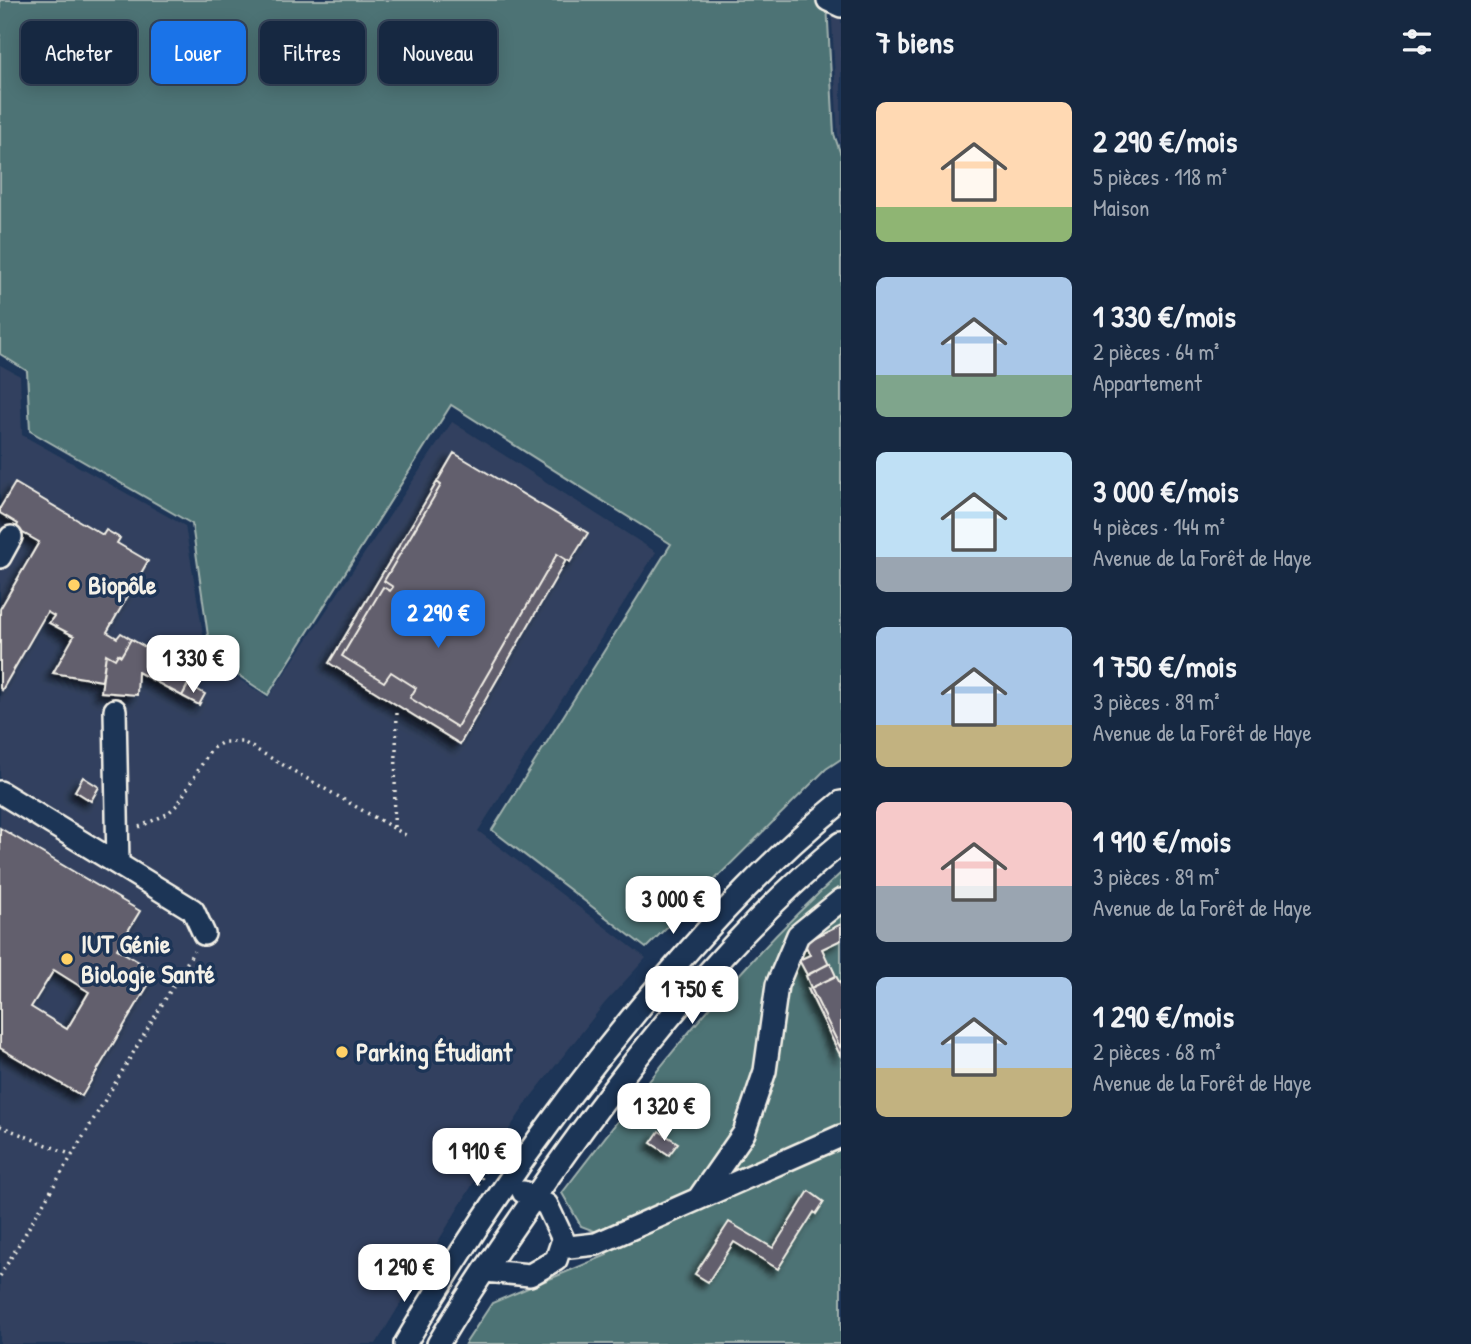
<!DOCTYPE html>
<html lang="fr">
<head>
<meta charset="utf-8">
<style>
	:root { --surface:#162841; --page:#1f3048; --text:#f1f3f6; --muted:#9ea6b1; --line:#35445a; --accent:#1a73e8 }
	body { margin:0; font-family:"Patrick Hand",sans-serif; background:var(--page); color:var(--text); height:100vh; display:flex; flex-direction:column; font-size:26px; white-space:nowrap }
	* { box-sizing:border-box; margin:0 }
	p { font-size:23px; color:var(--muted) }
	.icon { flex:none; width:38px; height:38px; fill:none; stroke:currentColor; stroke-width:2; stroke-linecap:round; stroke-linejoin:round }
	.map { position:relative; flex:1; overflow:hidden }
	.details { display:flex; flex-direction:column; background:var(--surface); width:630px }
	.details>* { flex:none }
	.guide { position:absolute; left:21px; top:21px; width:665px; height:63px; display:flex; gap:14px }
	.price { position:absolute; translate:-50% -60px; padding:0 16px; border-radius:14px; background:#fff; color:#222; font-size:23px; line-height:46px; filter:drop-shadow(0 2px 4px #0008) }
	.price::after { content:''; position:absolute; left:50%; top:42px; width:21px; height:16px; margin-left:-10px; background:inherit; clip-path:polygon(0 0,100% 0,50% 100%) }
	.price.selected { background:var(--accent); color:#fff }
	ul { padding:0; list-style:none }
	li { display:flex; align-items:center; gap:21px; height:175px; padding:0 35px }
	li span { display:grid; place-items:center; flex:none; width:196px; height:140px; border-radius:10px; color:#555 }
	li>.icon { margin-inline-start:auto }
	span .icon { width:84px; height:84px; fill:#fffc; stroke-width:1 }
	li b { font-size:30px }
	h2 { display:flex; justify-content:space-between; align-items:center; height:84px; padding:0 35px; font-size:30px }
	.tag { padding:0 24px; border-radius:10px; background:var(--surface); box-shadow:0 4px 18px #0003,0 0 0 2px var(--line); font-size:24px; line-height:63px }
	.tag.selected { background:var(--accent); color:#fff }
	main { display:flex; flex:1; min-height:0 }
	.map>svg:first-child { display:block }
	.built { fill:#32415e }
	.green { fill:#4e7375; stroke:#a1b2ae; stroke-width:2 }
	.building { fill:#625e6d; stroke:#f4f1e8; stroke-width:2; fill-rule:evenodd; filter:url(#shadow) }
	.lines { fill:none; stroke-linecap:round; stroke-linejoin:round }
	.minor-casing { stroke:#f4f1e8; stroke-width:26 }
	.path { stroke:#f4f1e8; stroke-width:3.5; stroke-dasharray:2 5; stroke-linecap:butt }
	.minor { stroke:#1d3557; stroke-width:21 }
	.poi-dot { fill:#ffd166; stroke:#1d3557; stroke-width:2.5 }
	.labels { text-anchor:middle; stroke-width:7; stroke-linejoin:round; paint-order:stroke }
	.poi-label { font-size:26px; font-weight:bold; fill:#f4f1e8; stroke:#1d3557; text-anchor:start }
</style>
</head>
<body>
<main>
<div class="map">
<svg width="841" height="1344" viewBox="0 0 841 1344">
	<defs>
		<filter id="shadow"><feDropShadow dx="-6" dy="6" stdDeviation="3.5" flood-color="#0009"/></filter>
	</defs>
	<rect width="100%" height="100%" fill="#1d3557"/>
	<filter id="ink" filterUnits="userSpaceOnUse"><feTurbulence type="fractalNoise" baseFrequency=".0143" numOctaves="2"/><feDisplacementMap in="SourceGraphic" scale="14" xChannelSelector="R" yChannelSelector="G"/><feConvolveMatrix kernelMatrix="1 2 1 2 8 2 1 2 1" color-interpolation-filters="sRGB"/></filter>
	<g filter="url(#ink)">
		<path class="built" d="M831,0H841V146L838,136Z
			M0,365L20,376L22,435L185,526L207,658L268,698L452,422L656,552L478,831L646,958L604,1004L530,1098L474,1182L376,1344H0Z"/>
		<path class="green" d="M0,0H821L827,3L834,134L841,155V759L826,769L646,948L492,830L671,544L451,405L268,695L211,657L192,524L30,431L27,371L0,354Z
			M841,873V1344H465L492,1303L607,1255L597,1232L581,1226L562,1193C648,1081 734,968 841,873Z"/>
		<path class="building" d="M454,453L588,533L570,562L557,554L457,727L410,698L416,688L391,672L384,682L342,656L383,587L390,591L393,587L384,581L441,485L437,482Z
			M437,482L441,485L384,581L393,587L390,591L383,587L342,656L384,682L391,672L416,688L410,698L457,727L557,554L566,560L460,744L329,663Z
			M15,483L103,535L106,530L120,538L117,543L148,561L107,632L117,638L121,633L131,639L121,656L118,654L115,659L106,654L102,681L53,673L74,636L49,623L54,616L47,612L2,690L0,688V609L39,542L16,529L18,524L0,513V508Z
			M131,639L194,675L182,696L138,672L137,695L101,692L106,654L115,659L118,654L121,656Z
			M188,684L205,694L199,705L182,696Z
			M83,777L99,787L91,801L75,791Z
			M0,828L140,911L117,949L156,972L82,1096L0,1048ZM54,970L89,992L67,1029L31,1007Z
			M841,924V940L822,949L829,964L807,975L799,960L810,955L804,942Z
			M830,963L836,976L811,988L806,976Z
			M836,976L841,985V1049L811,988Z
			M811,988L841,1049V1057L808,989Z
			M659,1131L678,1143L669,1155L651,1143Z
			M809,1191L824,1202L816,1214L814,1212L778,1269L734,1242L708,1282L695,1274L729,1222L773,1248Z"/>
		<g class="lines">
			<g class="minor-casing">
				<path id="minor" d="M828,0L841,6
					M0,557L11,537
					M115,710L118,864
					M0,792L193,910L204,934
					M698,1199L744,1133L765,1071L777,985L798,935L841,900
					M560,1248L596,1244L841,1136
					M485,1271L530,1275L556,1260L563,1239L547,1205L523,1192
					M405,1344C479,1217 563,1098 658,986C715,919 773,857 841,802
					M438,1344C472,1286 512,1230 550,1175C632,1059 731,933 841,843"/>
			</g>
			<path class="path" d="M139,827L167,814L178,804L211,749L223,742H243L409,837
				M394,827L397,713
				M0,1126L72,1155
				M478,1185L487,1167L497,1157
				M0,1276L194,951"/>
			<use href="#minor" class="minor"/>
		</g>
	</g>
	<g class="poi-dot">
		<circle cx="74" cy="585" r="7"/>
		<circle cx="67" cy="959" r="7"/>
		<circle cx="342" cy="1052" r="7"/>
	</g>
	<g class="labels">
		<g class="poi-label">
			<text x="88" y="594">Biopôle</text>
			<text x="81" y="953">IUT Génie<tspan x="81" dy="30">Biologie Santé</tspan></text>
			<text x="356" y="1061">Parking Étudiant</text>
		</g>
	</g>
</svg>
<b class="price selected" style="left:438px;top:650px">2 290 €</b>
<b class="price" style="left:193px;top:695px">1 330 €</b>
<b class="price" style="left:673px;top:936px">3 000 €</b>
<b class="price" style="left:692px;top:1026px">1 750 €</b>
<b class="price" style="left:664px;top:1143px">1 320 €</b>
<b class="price" style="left:477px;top:1188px">1 910 €</b>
<b class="price" style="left:404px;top:1304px">1 290 €</b>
<div class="guide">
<a class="tag">Acheter</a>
<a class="tag selected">Louer</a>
<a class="tag">Filtres</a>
<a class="tag">Nouveau</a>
</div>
</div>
<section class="details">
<h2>7 biens<svg class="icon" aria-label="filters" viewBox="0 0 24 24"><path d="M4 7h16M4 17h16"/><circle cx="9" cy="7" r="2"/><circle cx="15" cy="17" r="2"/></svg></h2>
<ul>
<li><span style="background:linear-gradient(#ffd9b3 75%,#8fb573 0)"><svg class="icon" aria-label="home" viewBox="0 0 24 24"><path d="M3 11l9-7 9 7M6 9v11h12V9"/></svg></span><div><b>2 290 €/mois</b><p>5 pièces · 118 m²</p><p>Maison</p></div></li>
<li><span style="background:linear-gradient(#a9c7e8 70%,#7fa58c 0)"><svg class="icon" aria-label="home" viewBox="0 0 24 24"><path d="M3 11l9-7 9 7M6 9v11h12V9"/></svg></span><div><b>1 330 €/mois</b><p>2 pièces · 64 m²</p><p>Appartement</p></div></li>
<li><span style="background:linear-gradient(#bfe0f5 75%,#9aa5b1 0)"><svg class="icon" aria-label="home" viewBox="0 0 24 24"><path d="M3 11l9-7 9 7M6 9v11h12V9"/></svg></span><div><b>3 000 €/mois</b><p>4 pièces · 144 m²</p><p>Avenue de la Forêt de Haye</p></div></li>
<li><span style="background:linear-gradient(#a9c7e8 70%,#c2b280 0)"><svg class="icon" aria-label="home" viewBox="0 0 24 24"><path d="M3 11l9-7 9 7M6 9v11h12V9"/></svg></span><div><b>1 750 €/mois</b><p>3 pièces · 89 m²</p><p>Avenue de la Forêt de Haye</p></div></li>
<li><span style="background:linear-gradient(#f6c9c9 60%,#9aa5b1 0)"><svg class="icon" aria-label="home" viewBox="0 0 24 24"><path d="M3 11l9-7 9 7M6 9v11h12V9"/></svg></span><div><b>1 910 €/mois</b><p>3 pièces · 89 m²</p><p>Avenue de la Forêt de Haye</p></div></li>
<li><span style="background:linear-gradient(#a9c7e8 65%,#c2b280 0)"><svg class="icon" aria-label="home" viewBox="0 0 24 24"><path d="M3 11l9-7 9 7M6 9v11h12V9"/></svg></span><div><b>1 290 €/mois</b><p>2 pièces · 68 m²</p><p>Avenue de la Forêt de Haye</p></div></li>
</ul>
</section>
</main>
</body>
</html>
